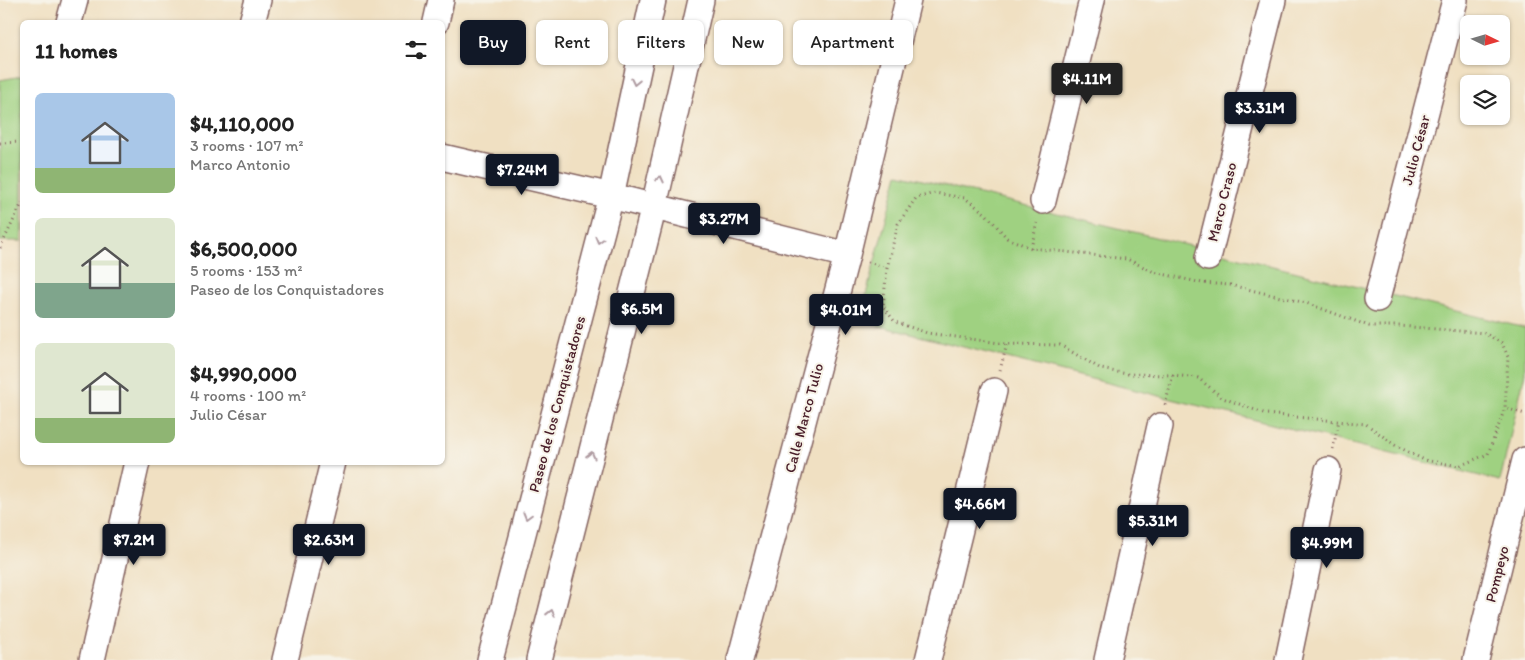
<!DOCTYPE html>
<html lang="en">
<head>
<meta charset="utf-8">
<style>
	:root { --surface:#fff; --page:#f2f2f2; --text:#222; --muted:#767676; --accent:#111827 }
	body { margin:0; font-family:Itim,sans-serif; background:var(--page); color:var(--text); height:100vh; display:flex; flex-direction:column; font-size:19px; white-space:nowrap }
	* { box-sizing:border-box; margin:0 }
	p { font-size:16px; color:var(--muted) }
	.icon { flex:none; width:28px; height:28px; fill:none; stroke:currentColor; stroke-width:2; stroke-linecap:round; stroke-linejoin:round }
	.map { position:relative; flex:1; overflow:hidden }
	.side { position:absolute; left:20px; top:20px; width:425px; height:445px; display:flex; flex-direction:column; background:var(--surface); border-radius:8px; box-shadow:0 1px 4px #0004 }
	.side>* { flex:none }
	.guide { position:absolute; left:460px; top:20px; width:475px; height:45px; display:flex; gap:10px }
	.needle { width:32px; rotate:95deg }
	.controls { position:absolute; left:1460px; top:15px; display:grid; gap:10px }
	.controls a { display:grid; place-items:center; width:50px; height:50px; border-radius:8px; background:var(--surface); box-shadow:0 1px 4px #0004; font-size:25px }
	.price { position:absolute; translate:-50% -42px; padding:0 11px; border-radius:5px; background:var(--accent); color:#fff; font-size:16px; line-height:32px; filter:drop-shadow(0 1px 2px #0008) }
	.price::after { content:''; position:absolute; left:50%; top:30px; width:15px; height:11px; margin-left:-8px; background:inherit; clip-path:polygon(0 0,100% 0,50% 100%) }
	.price.active { background:#222; color:#fff }
	ul { padding:0; list-style:none }
	li { display:flex; align-items:center; gap:15px; height:125px; padding:0 15px }
	li span { display:grid; place-items:center; flex:none; width:140px; height:100px; border-radius:8px; color:#555 }
	li>.icon { margin-inline-start:auto }
	span .icon { width:60px; height:60px; fill:#fffc; stroke-width:1 }
	li b { font-size:21px }
	h2 { display:flex; justify-content:space-between; align-items:center; height:60px; padding:0 15px; font-size:21px }
	.tag { padding:0 18px; border-radius:8px; background:var(--surface); box-shadow:0 1px 4px #0004; font-size:18px; line-height:45px }
	.tag.active { background:var(--accent); color:#fff }
	.map>svg:first-child { display:block }
	.green { fill:#9fd181; stroke:#747856 }
	.lines { fill:none; stroke-linecap:round; stroke-linejoin:round }
	.minor-casing { stroke:#846360; stroke-width:28 }
	.path { stroke:#846360; stroke-width:3; stroke-dasharray:1 4; stroke-linecap:butt }
	.minor { stroke:#fff; stroke-width:25 }
	.oneway { stroke:#ae9aa0 }
	.labels { text-anchor:middle; stroke-width:4; stroke-linejoin:round; paint-order:stroke }
	.street-label { font-size:15px; fill:#4a1f2b; stroke:#f7f3e8 }
</style>
</head>
<body>
<div class="map">
<svg width="1525" height="660" viewBox="0 0 1525 660">
	<rect width="100%" height="100%" fill="#f7f3e8"/>
	<filter id="ink" filterUnits="userSpaceOnUse"><feTurbulence type="fractalNoise" baseFrequency=".02" numOctaves="2"/><feDisplacementMap in="SourceGraphic" scale="10" xChannelSelector="R" yChannelSelector="G"/><feConvolveMatrix kernelMatrix="1 2 1 2 8 2 1 2 1" color-interpolation-filters="sRGB"/></filter>
	<filter id="wash" filterUnits="userSpaceOnUse"><feTurbulence type="fractalNoise" baseFrequency=".0096" numOctaves="4" result="noise"/><feDisplacementMap in="SourceGraphic" scale="20" xChannelSelector="R" yChannelSelector="G"/><feGaussianBlur stdDeviation="1.12" result="paint"/><feColorMatrix in="noise" values="0 0 0 0 0 0 0 0 0 0 0 0 0 0 0 0 0 1.4 0 .05"/><feComposite in="paint" operator="in"/></filter>
	<g filter="url(#wash)">
		<rect width="100%" height="100%" fill="#f0e0c2"/>
		<path class="green" d="M22,76V241H0V80Z
			M898,174L1525,328V373L1500,481L859,321Z"/>
	</g>
	<g filter="url(#ink)">
		<g class="lines">
			<g class="minor-casing">
				<path id="minor" d="M69,22L75,0
					M252,22L258,0
					M436,22L441,0
					M442,157L611,196L847,255
					M1043,201L1092,0
					M1208,258L1273,0
					M1377,299L1455,0
					M92,660L137,462
					M285,660L333,462
					M490,660L611,196L653,0
					M539,660L654,206L701,0
					M740,660L847,255L908,0
					M928,660L994,391
					M1107,660L1160,426
					M1288,660L1328,470
					M1476,660L1525,460"/>
			</g>
			<path class="path" d="M0,143L22,142
				M0,248L22,203
				M1031,248L1037,223
				M868,262L887,268L898,224L916,198L935,193L965,198L986,214L1007,238L1031,248L1127,259L1154,272L1202,283L1230,285L1306,303L1369,326H1400L1484,333L1502,343L1508,357L1505,408L1525,414
				M887,268L883,306L895,322L927,333L1007,344L1060,345L1101,369L1127,374L1173,375L1198,378L1223,398L1266,414L1366,424L1395,445L1424,460L1459,466L1488,454L1505,408
				M1000,370L1007,344
				M1165,405L1173,375
				M1333,449L1339,420"/>
			<use href="#minor" class="minor"/>
		</g>
		<defs><path id="oneway-chevron" d="M-2-3.5L2.5 0L-2 3.5" fill="none" stroke-width="1.6" stroke-linecap="round" stroke-linejoin="round" transform="scale(1.25)"/></defs>
		<g class="oneway">
			<use href="#oneway-chevron" transform="translate(635 82) rotate(102)"/>
			<use href="#oneway-chevron" transform="translate(660 179) rotate(-77)"/>
			<use href="#oneway-chevron" transform="translate(599 240) rotate(105)"/>
			<use href="#oneway-chevron" transform="translate(591 455) rotate(-76)"/>
			<use href="#oneway-chevron" transform="translate(527 516) rotate(105)"/>
			<use href="#oneway-chevron" transform="translate(551 613) rotate(-76)"/>
		</g>
	</g>
	<g class="labels">
		<g class="street-label">
			<text transform="translate(1416 150) rotate(-75)" y="5">Julio César</text>
			<text transform="translate(1222 202) rotate(-76)" y="5">Marco Craso</text>
			<text transform="translate(557 404) rotate(-75)" y="5">Paseo de los Conquistadores</text>
			<text transform="translate(804 418) rotate(-75)" y="5">Calle Marco Tulio</text>
			<text transform="translate(1497 574) rotate(-76)" y="5">Pompeyo</text>
		</g>
	</g>
</svg>
<div class="controls">
<a><svg class="needle" viewBox="-14 -14 28 28"><path d="M0-13l5 13h-10z" fill="#e53935"/><path d="M0 13l5-13h-10z" fill="#767676"/></svg></a>
<a><svg class="icon" aria-label="layers" viewBox="0 0 24 24"><path d="M12 4l9 5-9 5-9-5zM3 14l9 5 9-5"/></svg></a>
</div>
<b class="price active" style="left:1087px;top:105px">$4.11M</b>
<b class="price" style="left:1260px;top:134px">$3.31M</b>
<b class="price" style="left:522px;top:196px">$7.24M</b>
<b class="price" style="left:724px;top:245px">$3.27M</b>
<b class="price" style="left:642px;top:335px">$6.5M</b>
<b class="price" style="left:846px;top:336px">$4.01M</b>
<b class="price" style="left:980px;top:530px">$4.66M</b>
<b class="price" style="left:1153px;top:547px">$5.31M</b>
<b class="price" style="left:134px;top:566px">$7.2M</b>
<b class="price" style="left:329px;top:566px">$2.63M</b>
<b class="price" style="left:1327px;top:569px">$4.99M</b>
<div class="guide">
<a class="tag active">Buy</a>
<a class="tag">Rent</a>
<a class="tag">Filters</a>
<a class="tag">New</a>
<a class="tag">Apartment</a>
</div>
<section class="side">
<h2>11 homes<svg class="icon" aria-label="filters" viewBox="0 0 24 24"><path d="M4 7h16M4 17h16"/><circle cx="9" cy="7" r="2"/><circle cx="15" cy="17" r="2"/></svg></h2>
<ul>
<li><span style="background:linear-gradient(#a9c7e8 75%,#8fb573 0)"><svg class="icon" aria-label="home" viewBox="0 0 24 24"><path d="M3 11l9-7 9 7M6 9v11h12V9"/></svg></span><div><b>$4,110,000</b><p>3 rooms · 107 m²</p><p>Marco Antonio</p></div></li>
<li><span style="background:linear-gradient(#dfe7d0 65%,#7fa58c 0)"><svg class="icon" aria-label="home" viewBox="0 0 24 24"><path d="M3 11l9-7 9 7M6 9v11h12V9"/></svg></span><div><b>$6,500,000</b><p>5 rooms · 153 m²</p><p>Paseo de los Conquistadores</p></div></li>
<li><span style="background:linear-gradient(#dfe7d0 75%,#8fb573 0)"><svg class="icon" aria-label="home" viewBox="0 0 24 24"><path d="M3 11l9-7 9 7M6 9v11h12V9"/></svg></span><div><b>$4,990,000</b><p>4 rooms · 100 m²</p><p>Julio César</p></div></li>
</ul>
</section>
</div>
</body>
</html>
